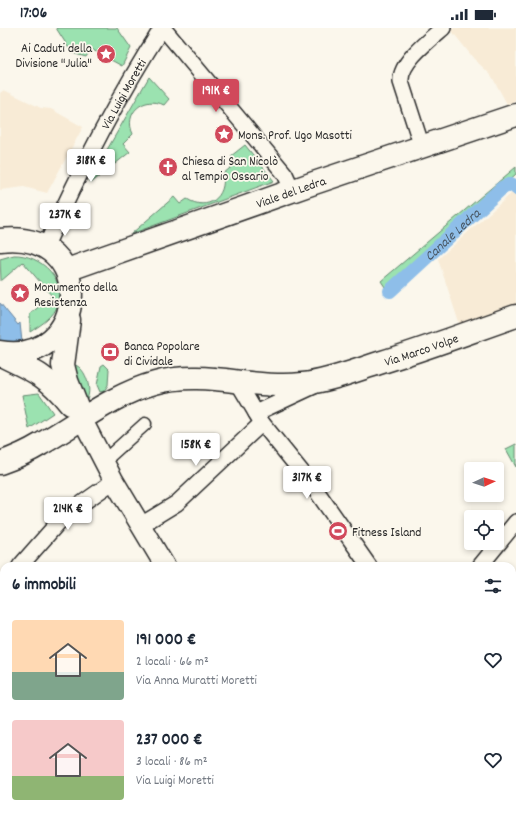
<!DOCTYPE html>
<html lang="it">
<head>
<meta charset="utf-8">
<style>
	:root { --surface:#fff; --page:#f6f6f7; --text:#1f2937; --muted:#747a83; --accent:#d1495b }
	body { margin:0; font-family:Dekko,sans-serif; background:var(--page); color:var(--text); height:100vh; display:flex; flex-direction:column; font-size:15px; white-space:nowrap }
	* { box-sizing:border-box; margin:0 }
	p { font-size:13px; color:var(--muted) }
	.icon { flex:none; width:22px; height:22px; fill:none; stroke:currentColor; stroke-width:2; stroke-linecap:round; stroke-linejoin:round }
	.map { position:relative; flex:1; overflow:hidden }
	.side { position:absolute; left:0px; top:534px; width:516px; height:256px; display:flex; flex-direction:column; background:var(--surface); border-radius:12px 12px 0 0; box-shadow:0 2px 6px #0003 }
	.side>* { flex:none }
	.needle { width:26px; rotate:87deg }
	.buttons { position:absolute; left:464px; top:434px; display:grid; gap:8px }
	.buttons a { display:grid; place-items:center; width:40px; height:40px; border-radius:4px; background:var(--surface); box-shadow:0 2px 6px #0003; font-size:20px }
	.price { position:absolute; translate:-50% -34px; padding:0 9px; border-radius:4px; background:#fff; color:#222; font-size:13px; line-height:26px; filter:drop-shadow(0 1px 2px #0008) }
	.price::after { content:''; position:absolute; left:50%; top:24px; width:12px; height:9px; margin-left:-6px; background:inherit; clip-path:polygon(0 0,100% 0,50% 100%) }
	.price.current { background:var(--accent); color:#fff }
	ul { padding:0; list-style:none }
	li { display:flex; align-items:center; gap:12px; height:100px; padding:0 12px }
	li span { display:grid; place-items:center; flex:none; width:112px; height:80px; border-radius:4px; color:#555 }
	li>.icon { margin-inline-start:auto }
	span .icon { width:48px; height:48px; fill:#fffc; stroke-width:1 }
	li b { font-size:17px }
	h2 { display:flex; justify-content:space-between; align-items:center; height:48px; padding:0 12px; font-size:17px }
	.status { display:flex; justify-content:space-between; align-items:center; height:28px; padding:0 20px; background:var(--surface); direction:ltr }
	.status svg { height:11px; fill:currentColor }
	.map>svg:first-child { display:block }
	.built { fill:#f8ebd6 }
	.green { fill:#9be2b0; stroke:#63866e }
	.water { fill:#8ebee9; stroke:#66839d }
	.lines { fill:none; stroke-linecap:round; stroke-linejoin:round }
	.canal { stroke:#8ebee9; stroke-width:14 }
	.pedestrian-casing { stroke:#2b2b2b; stroke-width:15 }
	.minor-casing { stroke:#2b2b2b; stroke-width:18 }
	.tertiary-casing { stroke:#2b2b2b; stroke-width:22 }
	.primary-casing { stroke:#2b2b2b; stroke-width:25 }
	.pedestrian { stroke:#fbf7ec; stroke-width:12 }
	.minor { stroke:#fbf7ec; stroke-width:15 }
	.tertiary { stroke:#fbf7ec; stroke-width:19 }
	.primary { stroke:#fbf7ec; stroke-width:22 }
	.labels { text-anchor:middle; stroke-width:3.5; stroke-linejoin:round; paint-order:stroke }
	.poi-label { font-size:13px; fill:#2b2b2b; stroke:#fbf7ec; text-anchor:start }
	.street-label { font-size:13px; fill:#2b2b2b; stroke:#fbf7ec }
	.water-label { font-size:14px; font-style:italic; fill:#495764; stroke:#fbf7ec }
</style>
</head>
<body>
<div class="status"><b>17:06</b><svg viewBox="0 0 49 12"><path d="M0 12V9h3v3zM5 12V6h3v6zM10 12V3h3v9zM15 12V0h3v12zM26 1h20v11H26zM47 4h2v5h-2z"/></svg></div>
<div class="map">
<svg width="516" height="790" viewBox="0 0 516 790">
	<rect width="100%" height="100%" fill="#fbf7ec"/>
	<filter id="ink" filterUnits="userSpaceOnUse"><feTurbulence type="fractalNoise" baseFrequency=".025" numOctaves="2"/><feDisplacementMap in="SourceGraphic" scale="8" xChannelSelector="R" yChannelSelector="G"/><feConvolveMatrix kernelMatrix="1 2 1 2 8 2 1 2 1" color-interpolation-filters="sRGB"/></filter>
	<g filter="url(#ink)">
		<path class="built" d="M454,0H516V73L507,76L491,47L474,31L451,2Z
			M4,62L41,80L51,81L83,99L47,165L24,159L0,162V65Z
			M513,164L516,167V281L461,301L438,231Z"/>
		<path class="green" d="M56,0H117L131,20L122,38L91,21L86,29L72,25Z
			M149,49L169,71L164,77C144,67 123,85 133,106L123,116L130,124L91,155L89,153Z
			M245,117L274,153L131,206L174,169L180,176L187,171C208,184 227,169 223,146L236,135L231,128Z
			M516,139V146L387,262L381,253Z
			M14,227C40,226 70,253 56,281C51,291 39,298 30,304V286L52,268L23,234L1,253L0,231Z
			M104,336L109,341L108,357L104,363L100,364L97,357L101,338Z
			M75,337C86,340 93,364 86,372L73,340Z
			M39,365L53,385L29,401L22,367Z
			M516,416V439L506,421Z"/>
		<path class="water" d="M0,275L18,297L20,295L22,314L0,313Z"/>
		<g class="lines">
			<path class="canal" id="s1" d="M390,263L502,160L511,156L516,160"/>
			<g class="pedestrian-casing">
				<path id="pedestrian" d="M104,433L145,396"/>
			</g>
			<g class="minor-casing">
				<g id="minor">
					<path d="M163,0L285,146L290,157L291,163"/>
					<path d="M422,119L401,54C399,35 429,12 443,0"/>
					<path id="s2" d="M45,220C79,144 117,70 162,0"/>
					<path d="M237,353L256,385L314,358"/>
					<path d="M256,385L262,395L313,458L369,538"/>
					<path d="M141,497L177,475L262,395"/>
					<path d="M20,538L64,488L114,453"/>
					<path d="M480,538L516,494"/>
					<path d="M0,561L4,556"/>
					<path d="M0,721L4,718"/>
					<path d="M440,786L441,790"/>
					<path d="M51,790L56,786"/>
				</g>
			</g>
			<g class="tertiary-casing">
				<path id="tertiary" d="M82,391L114,453L165,538
					M337,786L340,790"/>
			</g>
			<g class="primary-casing">
				<g id="primary">
					<path d="M0,212C100,200 89,339 0,324"/>
					<path id="s3" d="M67,242L314,155L516,87"/>
					<path d="M69,292L63,337L67,353L82,391"/>
					<path d="M1,327C32,342 48,348 70,376"/>
					<path id="s4" d="M0,435C14,430 28,424 41,416C78,395 114,366 155,355C205,341 253,362 303,356C329,353 354,343 379,335C425,321 470,304 516,288"/>
				</g>
			</g>
			<use href="#pedestrian" class="pedestrian"/>
			<use href="#minor" class="minor"/>
			<use href="#tertiary" class="tertiary"/>
			<use href="#primary" class="primary"/>
		</g>
	</g>
	<defs>
		<g id="sight-disc" transform="scale(1)"><circle r="9.5" fill="#d1495b" stroke="#fbf7ec"/><path d="M0-6L1.8-2.2L6-1.7L2.9 1.2L3.7 5.4L0 3.3L-3.7 5.4L-2.9 1.2L-6-1.7L-1.8-2.2Z" fill="#fff"/></g>
		<g id="church-disc" transform="scale(1)"><circle r="9.5" fill="#d1495b" stroke="#fbf7ec"/><path d="M-1.2-6h2.4v3.5h3.3v2.4h-3.3V6h-2.4V-.1h-3.3v-2.4h3.3Z" fill="#fff"/></g>
		<g id="bank-disc" transform="scale(1)"><circle r="9.5" fill="#d1495b" stroke="#fbf7ec"/><path d="M-6-4H6V4H-6ZM0-2.3a2.3 2.3 0 1 0 0 4.6a2.3 2.3 0 1 0 0-4.6Z" fill="#fff"/></g>
		<g id="stadium-disc" transform="scale(1)"><circle r="9.5" fill="#d1495b" stroke="#fbf7ec"/><path d="M0-5a6.5 5 0 1 0 0 10a6.5 5 0 1 0 0-10ZM-3.5-1.8h7v3.6h-7Z" fill="#fff"/></g>
	</defs>
	<g fill-rule="evenodd">
		<use href="#sight-disc" x="106" y="26"/>
		<use href="#sight-disc" x="224" y="106"/>
		<use href="#church-disc" x="168" y="139"/>
		<use href="#sight-disc" x="20" y="265"/>
		<use href="#bank-disc" x="110" y="324"/>
		<use href="#stadium-disc" x="338" y="503"/>
	</g>
	<g class="labels">
		<g class="poi-label">
			<text x="92" y="24" text-anchor="end">Ai Caduti della<tspan x="92" dy="15">Divisione "Julia"</tspan></text>
			<text x="238" y="111">Mons. Prof. Ugo Masotti</text>
			<text x="182" y="137">Chiesa di San Nicolò<tspan x="182" dy="15">al Tempio Ossario</tspan></text>
			<text x="34" y="263">Monumento della<tspan x="34" dy="15">Resistenza</tspan></text>
			<text x="124" y="322">Banca Popolare<tspan x="124" dy="15">di Cividale</tspan></text>
			<text x="352" y="508">Fitness Island</text>
		</g>
		<g class="street-label">
			<text dy="5" stroke="none"><textPath href="#s2" startOffset="173">Via Luigi Moretti</textPath></text>
			<text dy="5" stroke="none"><textPath href="#s3" startOffset="237">Viale del Ledra</textPath></text>
			<text dy="5" stroke="none"><textPath href="#s4" startOffset="447">Via Marco Volpe</textPath></text>
		</g>
		<g class="water-label">
			<text dy="5" stroke="none"><textPath href="#s1" startOffset="84">Canale Ledra</textPath></text>
		</g>
	</g>
</svg>
<div class="buttons">
<a><svg class="needle" viewBox="-14 -14 28 28"><path d="M0-13l5 13h-10z" fill="#e53935"/><path d="M0 13l5-13h-10z" fill="#747a83"/></svg></a>
<a><svg class="icon" aria-label="locate" viewBox="0 0 24 24"><circle cx="12" cy="12" r="6"/><path d="M12 2v4M12 18v4M2 12h4M18 12h4"/></svg></a>
</div>
<b class="price current" style="left:216px;top:85px">191K €</b>
<b class="price" style="left:91px;top:155px">318K €</b>
<b class="price" style="left:65px;top:209px">237K €</b>
<b class="price" style="left:196px;top:439px">158K €</b>
<b class="price" style="left:307px;top:472px">317K €</b>
<b class="price" style="left:68px;top:503px">214K €</b>
<section class="side">
<h2>6 immobili<svg class="icon" aria-label="filters" viewBox="0 0 24 24"><path d="M4 7h16M4 17h16"/><circle cx="9" cy="7" r="2"/><circle cx="15" cy="17" r="2"/></svg></h2>
<ul>
<li><span style="background:linear-gradient(#ffd9b3 65%,#7fa58c 0)"><svg class="icon" aria-label="home" viewBox="0 0 24 24"><path d="M3 11l9-7 9 7M6 9v11h12V9"/></svg></span><div><b>191 000 €</b><p>2 locali · 66 m²</p><p>Via Anna Muratti Moretti</p></div><svg class="icon" aria-label="heart" viewBox="0 0 24 24"><path d="M12 20l-8-8c-3-5 5-10 8-4 3-6 11-1 8 4z"/></svg></li>
<li><span style="background:linear-gradient(#f6c9c9 70%,#8fb573 0)"><svg class="icon" aria-label="home" viewBox="0 0 24 24"><path d="M3 11l9-7 9 7M6 9v11h12V9"/></svg></span><div><b>237 000 €</b><p>3 locali · 86 m²</p><p>Via Luigi Moretti</p></div><svg class="icon" aria-label="heart" viewBox="0 0 24 24"><path d="M12 20l-8-8c-3-5 5-10 8-4 3-6 11-1 8 4z"/></svg></li>
</ul>
</section>
</div>
</body>
</html>
